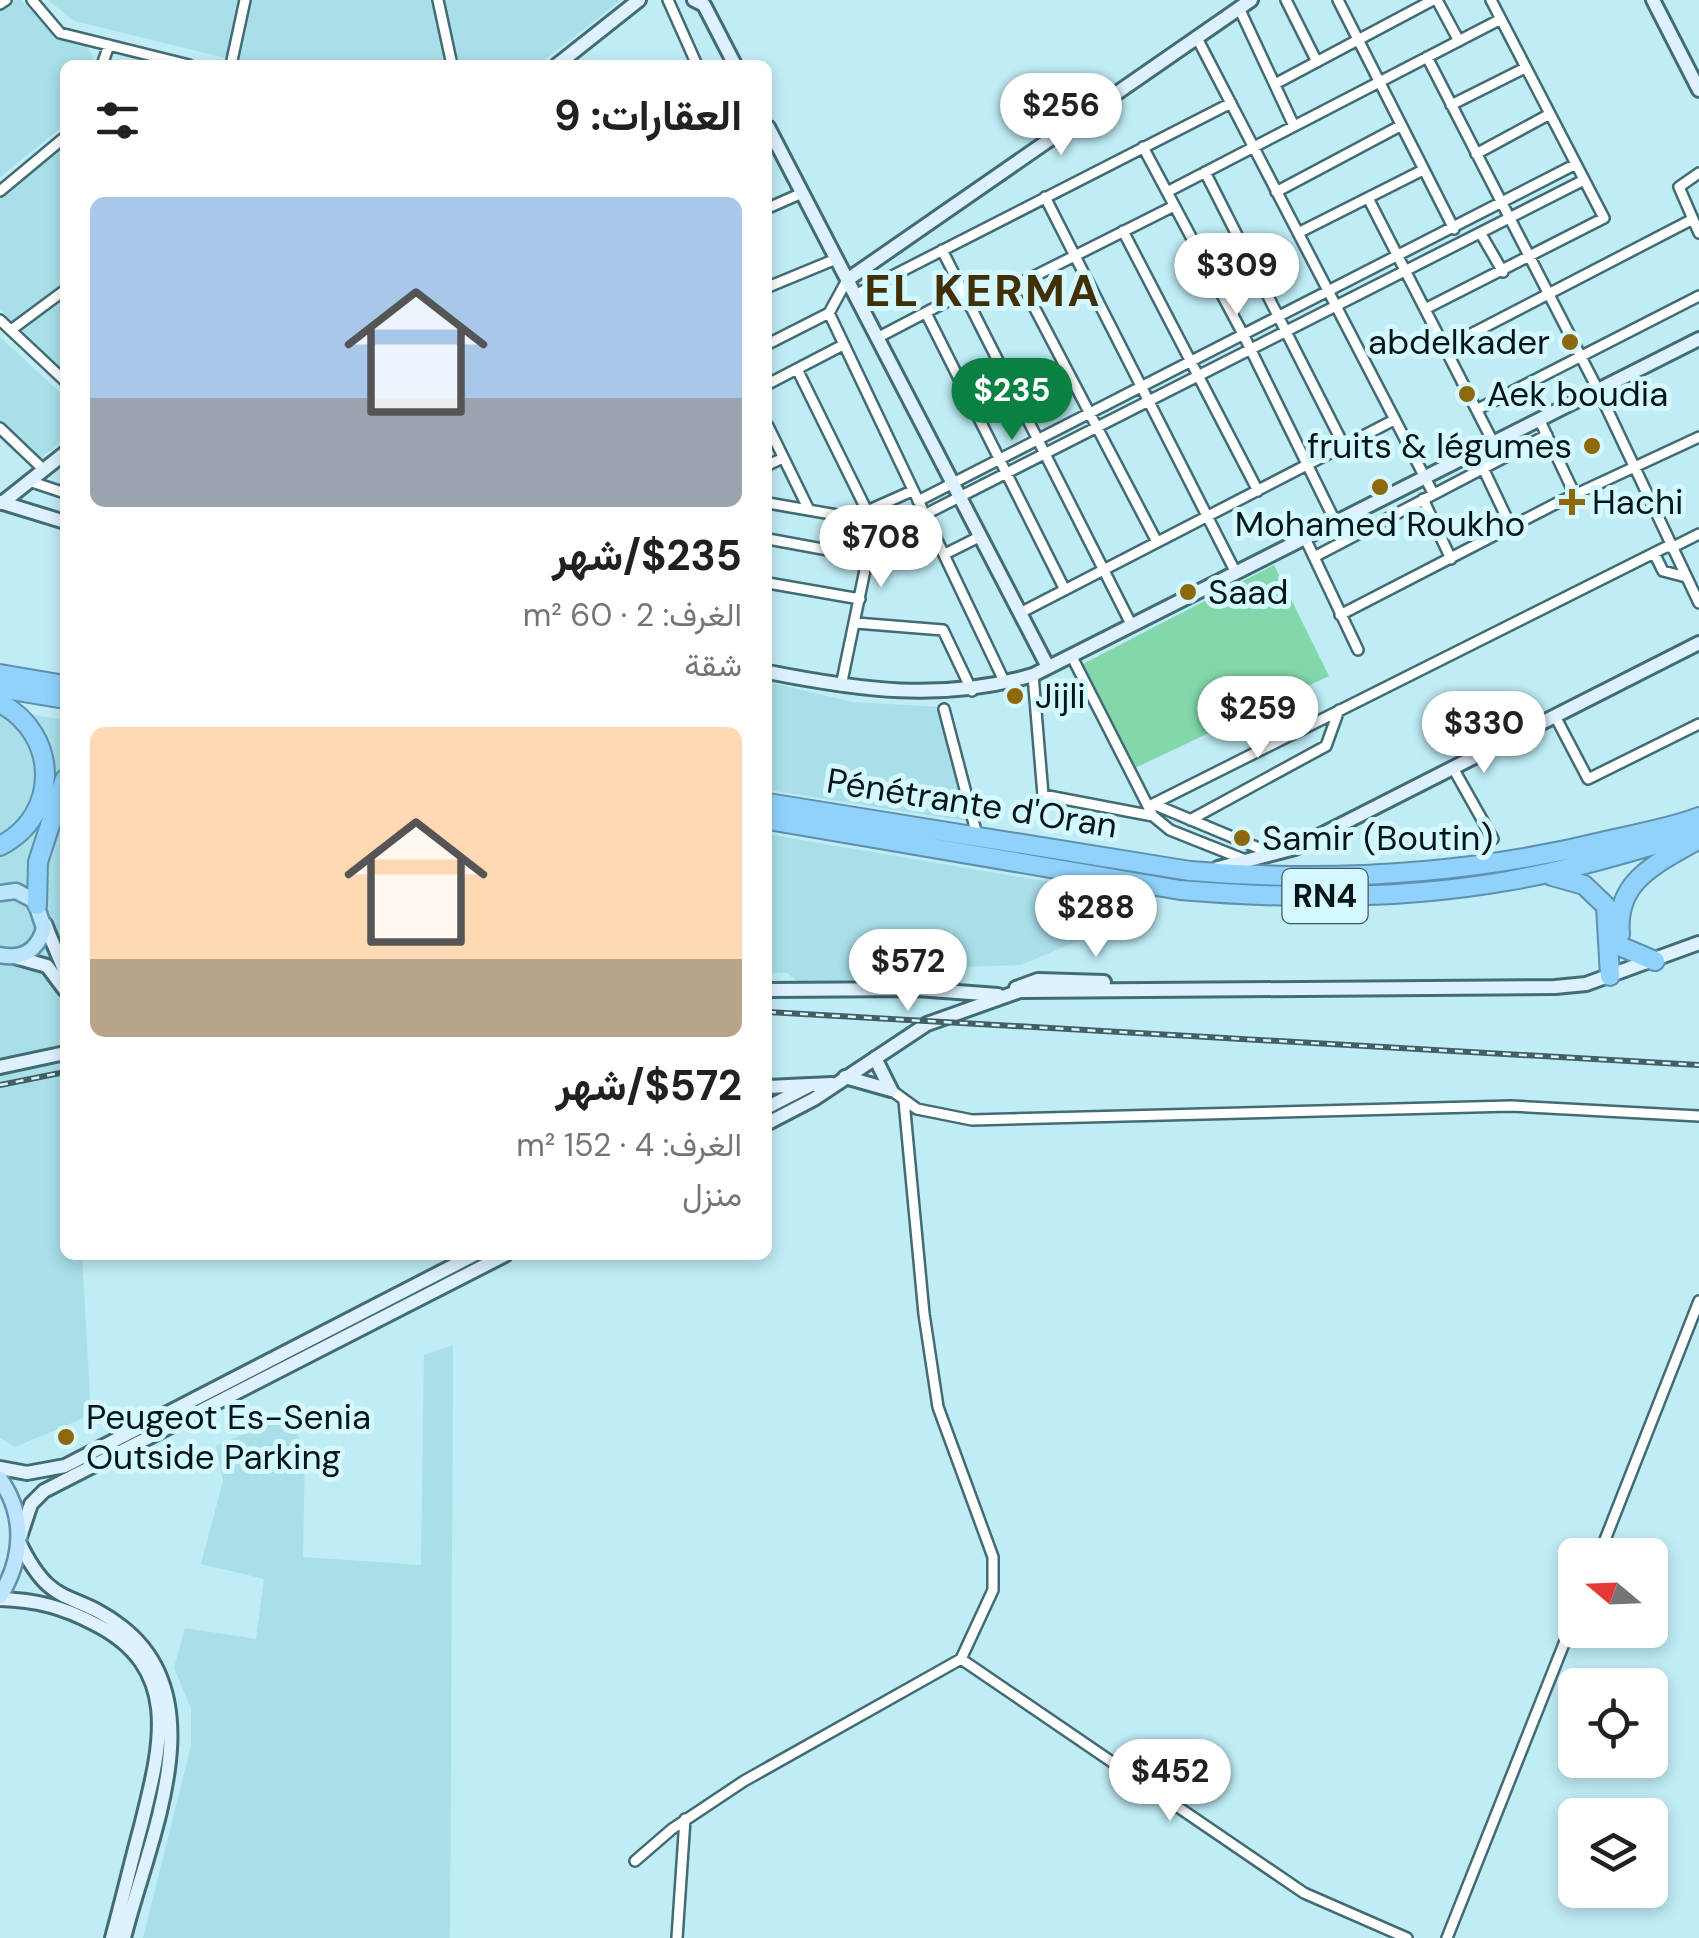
<!DOCTYPE html>
<html lang="ar">
<head>
<meta charset="utf-8">
<style>
	:root { --surface:#fff; --page:#f6f6f6; --text:#202124; --muted:#757577; --accent:#0b8043 }
	body { margin:0; font-family:"DM Sans",Vazirmatn,sans-serif; background:var(--page); color:var(--text); direction:rtl; height:100vh; display:flex; flex-direction:column; font-size:38px; white-space:nowrap }
	* { box-sizing:border-box; margin:0 }
	p { font-size:32px; color:var(--muted) }
	.icon { flex:none; width:55px; height:55px; fill:none; stroke:currentColor; stroke-width:2; stroke-linecap:round; stroke-linejoin:round }
	.map { position:relative; flex:1; overflow:hidden; direction:ltr }
	.details { position:absolute; left:60px; top:60px; width:712px; height:1200px; display:flex; flex-direction:column; background:var(--surface); border-radius:15px; box-shadow:0 5px 15px #0003; direction:rtl }
	.details>* { flex:none }
	.needle { width:65px; rotate:289deg }
	.buttons { position:absolute; left:1558px; top:1538px; display:grid; gap:20px }
	.buttons a { display:grid; place-items:center; width:110px; height:110px; border-radius:15px; background:var(--surface); box-shadow:0 5px 15px #0003; font-size:50px }
	.price { position:absolute; translate:-50% -85px; padding:0 22px; border-radius:35px; background:#fff; color:#222; font-size:32px; line-height:65px; filter:drop-shadow(0 2px 5px #0008) }
	.price::after { content:''; position:absolute; left:50%; top:60px; width:30px; height:22px; margin-left:-15px; background:inherit; clip-path:polygon(0 0,100% 0,50% 100%) }
	.price.on { background:var(--accent); color:#fff }
	ul { padding:0; list-style:none }
	li { display:grid; align-content:center; gap:20px; height:530px; padding:0 30px }
	li span { display:grid; place-items:center; height:310px; border-radius:15px; color:#555 }
	li>.icon { margin-inline-start:auto }
	span .icon { width:180px; height:180px; fill:#fffc; stroke-width:1 }
	li b { font-size:42px }
	h2 { display:flex; justify-content:space-between; align-items:center; height:120px; padding:0 30px; font-size:42px }
	.map>svg:first-child { display:block }
	.built { fill:#a8dfe8 }
	.green { fill:#82d8aa }
	.lines { fill:none; stroke-linecap:round; stroke-linejoin:round }
	.street-casing { stroke:#426c74; stroke-width:14 }
	.secondary-casing { stroke:#426c74; stroke-width:18 }
	.primary-casing { stroke:#5f90ac; stroke-width:19 }
	.highway-casing { stroke:#5f90ac; stroke-width:22 }
	.street { stroke:#fff; stroke-width:9 }
	.secondary { stroke:#def2fe; stroke-width:12 }
	.primary { stroke:#bce4fd; stroke-width:14 }
	.highway { stroke:#90d2fb; stroke-width:18 }
	.rail-casing { stroke:#445e63; stroke-width:6 }
	.rail { stroke:#d3f8ff; stroke-width:2.5; stroke-dasharray:8; stroke-linecap:butt }
	.poi-dot { fill:#8e680c; stroke:#d3f8ff; stroke-width:4 }
	.labels { text-anchor:middle; stroke-width:10; stroke-linejoin:round; paint-order:stroke }
	.shield { fill:#d3f8ff; stroke:#43595d; stroke-width:2.5 }
	.shield-label { font-size:32px; font-weight:bold; fill:#051518 }
	.poi-label { font-size:35px; fill:#051518; stroke:#d3f8ff; text-anchor:start }
	.street-label { font-size:35px; fill:#051518; stroke:#d3f8ff }
	.district-label { font-size:45px; font-weight:bold; letter-spacing:2.5px; fill:#412f06; stroke:#d3f8ff }
</style>
</head>
<body>
<div class="map">
<svg width="1699" height="1938" viewBox="0 0 1699 1938">
	<rect width="100%" height="100%" fill="#bfecf5"/>
	<path class="built" d="M0,0H21L58,38L86,46L93,56L91,65H65V125L0,177Z
		M48,0H621L538,65H255L74,21Z
		M65,144V371L0,310V198Z
		M0,337L65,397V439L40,459L0,421Z
		M768,682L853,702L942,707L979,823L768,790Z
		M0,709L65,720V1255H82L91,1415L15,1447L0,1438Z
		M768,834L824,844L1145,898L1142,914L1021,965L936,968L931,979L797,981L787,973H768Z
		M453,1345L450,1938H143L191,1746V1708L174,1668L185,1628L256,1639L264,1579L201,1564L223,1481L216,1446L288,1415L305,1450L303,1557L421,1565L424,1355Z"/>
	<path class="green" d="M1274,565L1329,676L1135,768L1083,664Z"/>
	<g class="lines">
		<g class="street-casing">
			<path id="street" d="M32,0L60,33L189,65
				M438,0L452,65
				M668,0L697,65
				M1286,0L1317,62
				M1338,0L1454,229
				M1437,0L1459,41
				M0,4L6,0
				M1239,8L1294,126
				M1197,38L1433,493
				M1427,57L1598,390L1699,603
				M102,65L109,45
				M231,65L245,0
				M1275,84L1433,0
				M1451,105L1525,68
				M1143,147L1244,336L1335,521
				M1476,154L1548,115
				M1205,172L1344,446
				M1699,173L1679,187L1699,233
				M0,191L65,137
				M1167,192L1501,19
				M1276,192L1400,126
				M1045,197L1235,571
				M1368,198L1493,442
				M768,208L802,193
				M1123,231L1258,491
				M1298,233L1423,170
				M1481,234L1503,272
				M942,250L1131,624
				M1021,282L1157,542
				M768,287L836,259
				M855,295L1231,103
				M971,308L1174,206
				M1427,308L1604,218L1491,0
				M829,313L1005,683
				M926,313L1065,590
				M0,320L65,381
				M11,330L65,290
				M877,338L963,293
				M768,344L829,313L847,280
				M1448,346L1693,219
				M797,369L867,511
				M768,384L843,345
				M1478,409L1699,296
				M1539,419L1575,495
				M768,426L809,510
				M0,428L44,470
				M768,465L783,458
				M1483,468L1511,527
				M29,481L65,493
				M1423,499L1451,559
				M918,501L1574,165
				M768,503L866,520
				M926,514L1582,181
				M1304,536L1358,650
				M768,539L866,557
				M1671,548L1699,534
				M1654,553L1663,571L1686,577
				M945,554L981,536
				M1314,557L1547,435
				M768,583L860,599
				M1020,613L1394,420
				M1340,615L1557,503L1699,437
				M856,623L943,630L972,691
				M1071,655L1153,816L1170,830L1248,861
				M1033,675L1043,795L1153,816
				M841,686L866,565L867,511L912,491
				M944,709L977,835
				M1555,716L1588,779L1699,724
				M1453,768L1493,839
				M1153,804L1670,545
				M1153,804L1273,854
				M1190,820L1326,746L1339,710
				M891,1090L917,1109L972,1120L1511,1106L1699,1116
				M1599,1555L1699,1301
				M961,1659L1304,1893L1407,1938
				M635,1861L672,1829L744,1781L961,1659L993,1590V1557L938,1407L924,1314L904,1101
				M677,1938L685,1819
				M1447,1938L1575,1616"/>
		</g>
		<g class="secondary-casing">
			<path id="secondary" d="M694,0L704,5L735,65
				M1653,0L1699,90
				M557,65L639,0
				M768,127L1048,667
				M847,280L1251,0
				M0,502L65,522
				M2,503L65,453
				M768,672C859,690 941,702 1033,675L1699,339
				M1218,868L1295,848L1699,643
				M45,924L65,972
				M15,957L47,966L65,990
				M1016,988L1038,980L1104,982
				M768,990L917,989L998,995
				M875,1058L891,1090
				M0,1067L65,1053
				M845,1077L891,1090
				M768,1087L809,1085
				M768,1107L811,1085L832,1084
				M768,1123L814,1099L927,1024L1020,991L1555,987L1586,984L1699,943
				M0,1468L27,1473L65,1466L474,1255
				M20,1537L31,1504L44,1491L505,1255
				M19,1542C53,1612 72,1588 122,1627C217,1701 147,1843 124,1938
				M0,1599C36,1600 63,1607 95,1624C184,1669 160,1749 141,1826C131,1863 122,1901 112,1938"/>
		</g>
		<g class="primary-casing">
			<path id="primary" d="M0,893L16,891L35,901L44,928C38,950 22,960 0,955
				M0,1479C26,1516 23,1559 0,1596"/>
		</g>
		<g class="highway-casing">
			<path id="highway" d="M0,674L65,685
				M0,688L65,699
				M0,703C59,734 61,815 0,846
				M768,803L1190,871C1331,883 1473,874 1610,840C1639,833 1671,828 1699,817
				M768,820L1180,890C1287,899 1400,900 1507,881C1572,870 1635,850 1699,832
				M1552,876L1584,885L1606,906L1610,976
				M37,905L38,862L65,779
				M1620,934C1615,879 1659,863 1699,839
				M1622,947L1655,961"/>
		</g>
		<use href="#street" class="street"/>
		<use href="#secondary" class="secondary"/>
		<use href="#primary" class="primary"/>
		<use href="#highway" class="highway"/>
		<g class="rail-casing">
			<path id="rail" d="M768,1012L1699,1065
				M0,1085L65,1072"/>
		</g>
		<use href="#rail" class="rail"/>
	</g>
	<g class="poi-dot">
		<circle cx="1570" cy="342" r="10"/>
		<circle cx="1467" cy="394" r="10"/>
		<circle cx="1592" cy="446" r="10"/>
		<circle cx="1380" cy="487" r="10"/>
		<path d="M1567 487h10v10h10v10h-10v10h-10v-10h-10v-10h10z"/>
		<circle cx="1188" cy="592" r="10"/>
		<circle cx="1015" cy="696" r="10"/>
		<circle cx="1242" cy="838" r="10"/>
		<circle cx="66" cy="1437" r="10"/>
	</g>
	<g class="labels">
		<rect class="shield" x="1282.5" y="869" width="85" height="54" rx="8"/>
		<g class="shield-label">
			<text x="1325" y="907">RN4</text>
		</g>
		<g class="poi-label">
			<text x="1550" y="354" text-anchor="end">abdelkader</text>
			<text x="1487" y="406">Aek boudia</text>
			<text x="1572" y="458" text-anchor="end">fruits &amp; légumes</text>
			<text x="1592" y="514">Hachi</text>
			<text x="1380" y="536" text-anchor="middle">Mohamed Roukho</text>
			<text x="1208" y="604">Saad</text>
			<text x="1035" y="708">Jijli</text>
			<text x="1262" y="850">Samir (Boutin)</text>
			<text x="86" y="1429">Peugeot Es-Senia<tspan x="86" dy="40">Outside Parking</tspan></text>
		</g>
		<g class="street-label">
			<text transform="translate(972 803) rotate(9)" y="12">Pénétrante d'Oran</text>
		</g>
		<g class="district-label">
			<text x="983" y="306">EL KERMA</text>
		</g>
	</g>
</svg>
<div class="buttons">
<a><svg class="needle" viewBox="-14 -14 28 28"><path d="M0-13l5 13h-10z" fill="#e53935"/><path d="M0 13l5-13h-10z" fill="#757577"/></svg></a>
<a><svg class="icon" aria-label="locate" viewBox="0 0 24 24"><circle cx="12" cy="12" r="6"/><path d="M12 2v4M12 18v4M2 12h4M18 12h4"/></svg></a>
<a><svg class="icon" aria-label="layers" viewBox="0 0 24 24"><path d="M12 4l9 5-9 5-9-5zM3 14l9 5 9-5"/></svg></a>
</div>
<b class="price" style="left:1061px;top:158px">$256</b>
<b class="price" style="left:1237px;top:318px">$309</b>
<b class="price on" style="left:1012px;top:443px">$235</b>
<b class="price" style="left:881px;top:590px">$708</b>
<b class="price" style="left:1258px;top:761px">$259</b>
<b class="price" style="left:1484px;top:776px">$330</b>
<b class="price" style="left:1096px;top:960px">$288</b>
<b class="price" style="left:908px;top:1014px">$572</b>
<b class="price" style="left:1170px;top:1824px">$452</b>
<section class="details">
<h2>العقارات: 9<svg class="icon" aria-label="filters" viewBox="0 0 24 24"><path d="M4 7h16M4 17h16"/><circle cx="9" cy="7" r="2"/><circle cx="15" cy="17" r="2"/></svg></h2>
<ul>
<li><span style="background:linear-gradient(#a9c7e8 65%,#9aa5b1 0)"><svg class="icon" aria-label="home" viewBox="0 0 24 24"><path d="M3 11l9-7 9 7M6 9v11h12V9"/></svg></span><div><b>$235/شهر</b><p>الغرف: 2 · 60 m²</p><p>شقة</p></div></li>
<li><span style="background:linear-gradient(#ffd9b3 75%,#b9a48a 0)"><svg class="icon" aria-label="home" viewBox="0 0 24 24"><path d="M3 11l9-7 9 7M6 9v11h12V9"/></svg></span><div><b>$572/شهر</b><p>الغرف: 4 · 152 m²</p><p>منزل</p></div></li>
</ul>
</section>
</div>
</body>
</html>
